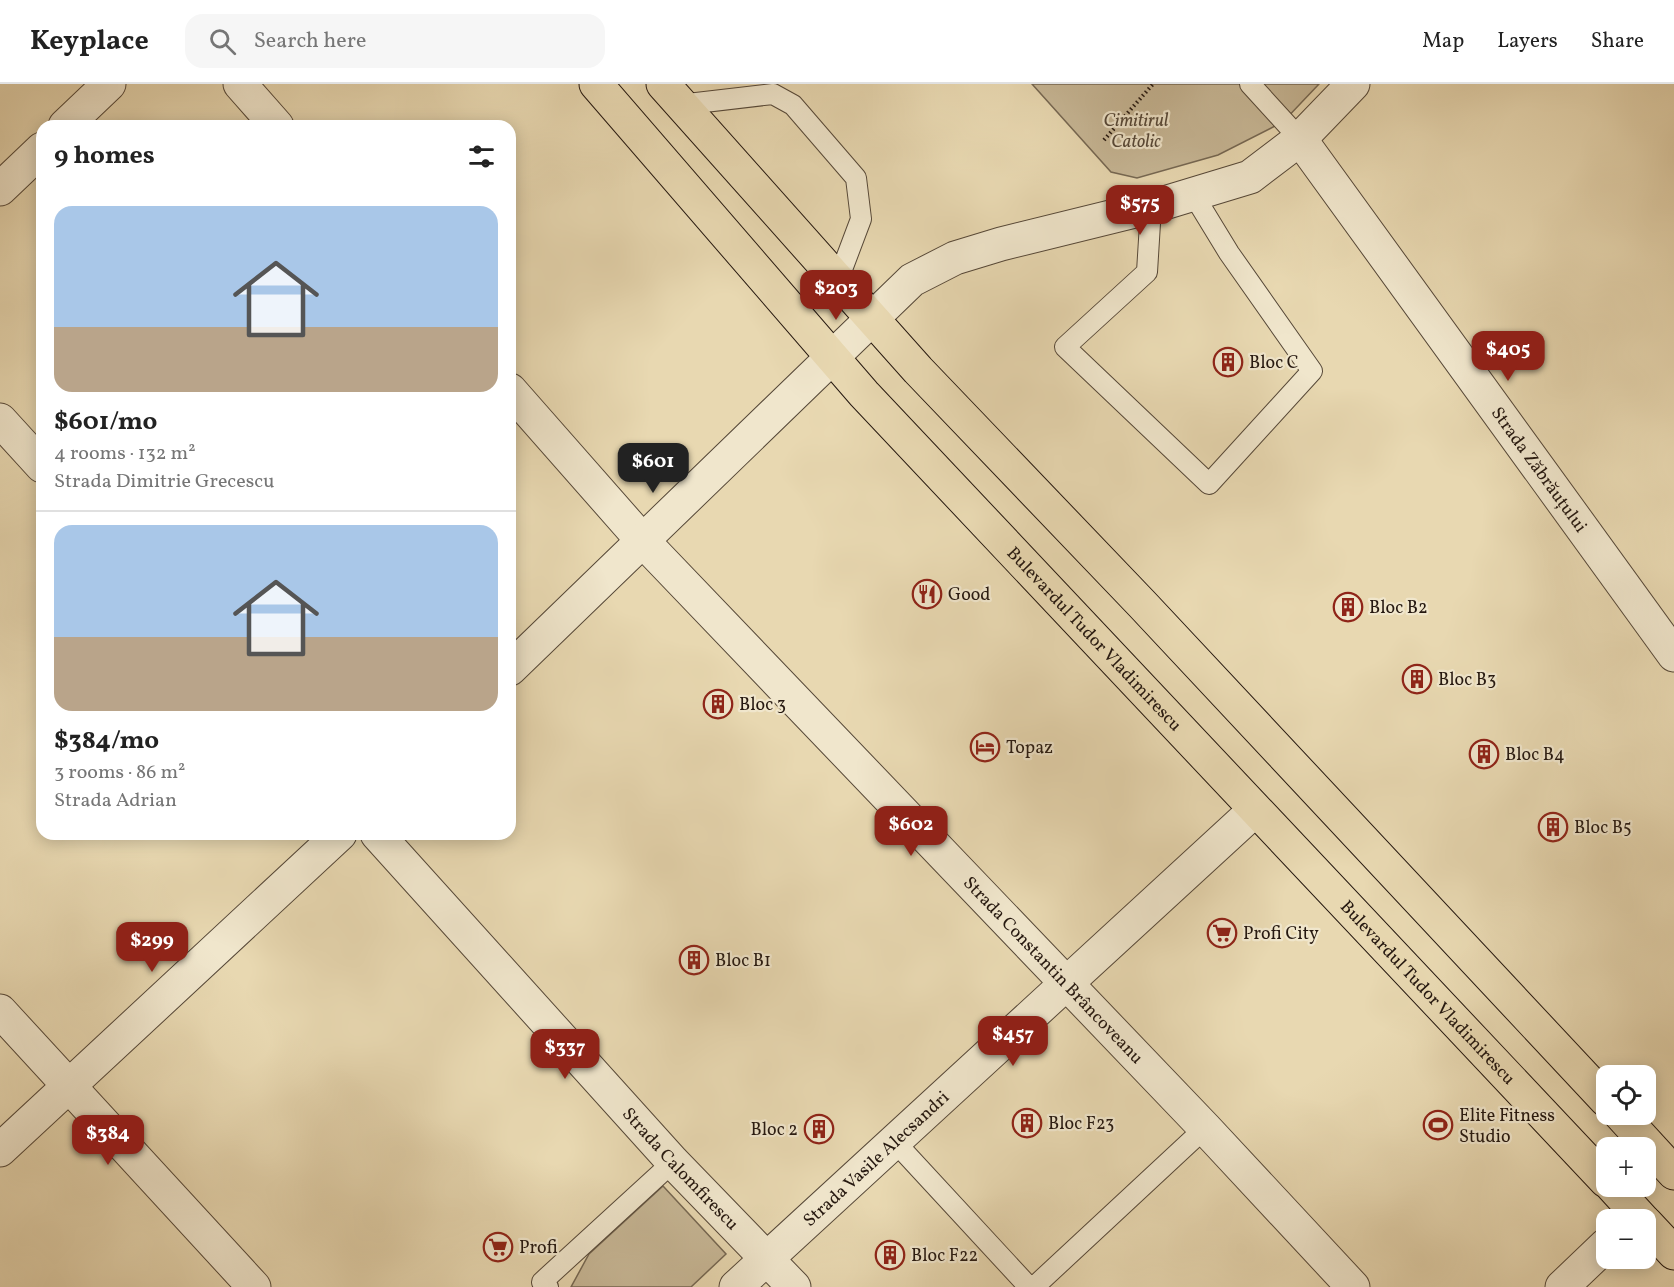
<!DOCTYPE html>
<html lang="en">
<head>
<meta charset="utf-8">
<style>
	:root { --surface:#fff; --page:#f6f6f6; --text:#222; --muted:#767676; --line:#e0e0e0; --accent:#8f2418 }
	body { margin:0; font-family:Vollkorn,serif; background:var(--page); color:var(--text); height:100vh; display:flex; flex-direction:column; font-size:22px; white-space:nowrap }
	* { box-sizing:border-box; margin:0 }
	p { font-size:20px; color:var(--muted) }
	.icon { flex:none; width:33px; height:33px; fill:none; stroke:currentColor; stroke-width:2; stroke-linecap:round; stroke-linejoin:round }
	.map { position:relative; flex:1; overflow:hidden }
	.sheet { position:absolute; left:36px; top:36px; width:480px; height:720px; display:flex; flex-direction:column; background:var(--surface); border-radius:18px; box-shadow:0 3px 15px #0003 }
	.sheet>* { flex:none }
	.controls { position:absolute; left:1596px; top:981px; display:grid; gap:12px }
	.controls a { display:grid; place-items:center; width:60px; height:60px; border-radius:12px; background:var(--surface); box-shadow:0 3px 15px #0003; font-size:30px }
	.price { position:absolute; translate:-50% -51px; padding:0 14px; border-radius:12px; background:var(--accent); color:#fff; font-size:20px; line-height:39px; filter:drop-shadow(0 2px 3px #0008) }
	.price::after { content:''; position:absolute; left:50%; top:36px; width:18px; height:14px; margin-left:-9px; background:inherit; clip-path:polygon(0 0,100% 0,50% 100%) }
	.price.on { background:#222; color:#fff }
	ul { padding:0; list-style:none }
	li { display:grid; align-content:center; gap:12px; height:318px; padding:0 18px }
	li+li { border-top:2px solid var(--line) }
	li span { display:grid; place-items:center; height:186px; border-radius:18px; color:#555 }
	li>.icon { margin-inline-start:auto }
	span .icon { width:108px; height:108px; fill:#fffc; stroke-width:1 }
	li b { font-size:26px }
	h2 { display:flex; justify-content:space-between; align-items:center; height:72px; padding:0 18px; font-size:26px }
	header { display:flex; align-items:center; gap:36px; box-sizing:border-box; height:84px; padding:0 30px; background:var(--surface); border-bottom:2px solid var(--line) }
	header strong { font-size:28px }
	nav { display:flex; gap:33px; margin-inline-start:auto; font-size:21px }
	.search { width:420px; height:54px; background:var(--page); display:flex; align-items:center; gap:15px; box-sizing:border-box; padding:0 21px; border-radius:18px; color:var(--muted); font-size:22px }
	.map>svg:first-child { display:block }
	.green { fill:#c7b796; stroke:#766853; stroke-width:1.5 }
	.lines { fill:none; stroke-linecap:round; stroke-linejoin:round }
	.service-casing { stroke:#564838; stroke-width:22 }
	.minor-casing { stroke:#564838; stroke-width:35 }
	.primary-casing { stroke:#251810; stroke-width:35 }
	.path { stroke:#251810; stroke-width:4; stroke-dasharray:1.5 3; stroke-linecap:butt }
	.service { stroke:#f0e6cc; stroke-width:20 }
	.minor { stroke:#f0e6cc; stroke-width:33 }
	.primary { stroke:#e8d8b1; stroke-width:33 }
	.labels { text-anchor:middle; stroke-width:4.5; stroke-linejoin:round; paint-order:stroke }
	.park-label { font-size:18px; font-style:italic; fill:#564838; stroke:#f0e6cc }
	.poi-label { font-size:18px; fill:#251810; stroke:#f0e6cc; text-anchor:start }
	.street-label { font-size:18px; fill:#251810; stroke:#f0e6cc }
</style>
</head>
<body>
<header>
<strong>Keyplace</strong>
<div class="search"><svg class="icon" aria-label="search" viewBox="0 0 24 24"><circle cx="10" cy="10" r="6"/><path d="M15 15l6 6"/></svg>Search here</div>
<nav><a>Map</a><a>Layers</a><a>Share</a></nav>
</header>
<div class="map">
<svg width="1674" height="1203" viewBox="0 0 1674 1203">
	<rect width="100%" height="100%" fill="#e8d8b1"/>
	<filter id="stains"><feTurbulence type="fractalNoise" baseFrequency=".00333" numOctaves="4"/><feColorMatrix values="0 0 0 0 .2 0 0 0 0 .09 0 0 0 0 .02 0 0 0 .5 -.17"/></filter>
	<radialGradient id="worn" r=".72"><stop offset=".6" stop-color="#630" stop-opacity="0"/><stop offset="1" stop-color="#630" stop-opacity=".3"/></radialGradient>
	<path class="green" d="M1032,0H1319L1283,38L1218,71L1137,94L1111,88Z
		M663,1102L726,1170L691,1203H571L589,1170Z"/>
	<g class="lines">
		<g class="service-casing">
			<path id="service" d="M1250,0L1300,55
				M679,21L773,10L793,21L856,94L861,135L838,196
				M1151,123L1147,188L1065,263L1209,400L1312,287L1229,169L1193,110
				M895,1058L1029,1203
				M548,1203L542,1198L673,1078
				M1034,1203L1205,1044"/>
		</g>
		<g class="minor-casing">
			<g id="minor">
				<path d="M240,0L277,42"/>
				<path d="M65,42L109,0"/>
				<path id="s1" d="M1300,55L1674,571"/>
				<path d="M0,105L42,65"/>
				<path id="s2" d="M510,306L642,456L1205,1044L1353,1203"/>
				<path d="M0,336L42,382"/>
				<path d="M510,585L912,196L955,174L1001,160L1151,123L1250,93L1300,55L1353,0"/>
				<path id="s3" d="M377,750L673,1078L794,1203"/>
				<path d="M0,927L254,1203"/>
				<path d="M0,1066L340,750"/>
				<path id="s4" d="M736,1203L1255,726"/>
				<path d="M1562,1203L1606,1161"/>
			</g>
		</g>
		<g class="primary-casing">
			<g id="primary">
				<path id="s5" d="M596,0L864,310L1606,1097"/>
				<path d="M663,0L918,286L1142,520L1606,1016"/>
				<path d="M1620,1030L1674,1089"/>
				<path d="M1612,1102L1643,1136"/>
				<path d="M1646,1139L1674,1169"/>
			</g>
		</g>
		<path class="path" d="M1104,56L1153,0"/>
		<use href="#service" class="service"/>
		<use href="#minor" class="minor"/>
		<use href="#primary" class="primary"/>
	</g>
	<defs>
		<g id="building-ring" transform="scale(1.5)"><circle r="9.5" fill="#f0e6cc" stroke="#8f2418" stroke-width="1.5"/><path d="M-4-6H4V6H1V3H-1V6H-4ZM-2.5-4.3h1.7v1.8h-1.7ZM.8-4.3h1.7v1.8H.8ZM-2.5-1h1.7V.8h-1.7ZM.8-1h1.7V.8H.8Z" fill="#8f2418"/></g>
		<g id="restaurant-ring" transform="scale(1.5)"><circle r="9.5" fill="#f0e6cc" stroke="#8f2418" stroke-width="1.5"/><path d="M-5-6h1v4h1v-4h1v4h1v-4h1v5L-1.5 .5V6h-2V.5L-5-1ZM5-6V6H3V1.5H1.5Q1.5-4 5-6Z" fill="#8f2418"/></g>
		<g id="hotel-ring" transform="scale(1.5)"><circle r="9.5" fill="#f0e6cc" stroke="#8f2418" stroke-width="1.5"/><path d="M-6-4.5h1.5V1H6V5H4.5V3h-9V5H-6ZM-4 0a1.8 1.8 0 1 1 3.6 0ZM.5 0V-2.5h3Q6-2.5 6 0Z" fill="#8f2418"/></g>
		<g id="supermarket-ring" transform="scale(1.5)"><circle r="9.5" fill="#f0e6cc" stroke="#8f2418" stroke-width="1.5"/><path d="M-6-5.5h2.5l.6 2H6L4.5 2H-2.5L-4.4-4H-6ZM-1.5 3.2a1.3 1.3 0 1 0 .1 0ZM3 3.2a1.3 1.3 0 1 0 .1 0Z" fill="#8f2418"/></g>
		<g id="stadium-ring" transform="scale(1.5)"><circle r="9.5" fill="#f0e6cc" stroke="#8f2418" stroke-width="1.5"/><path d="M0-5a6.5 5 0 1 0 0 10a6.5 5 0 1 0 0-10ZM-3.5-1.8h7v3.6h-7Z" fill="#8f2418"/></g>
	</defs>
	<g fill-rule="evenodd">
		<use href="#building-ring" x="1228" y="278"/>
		<use href="#restaurant-ring" x="927" y="510"/>
		<use href="#building-ring" x="1348" y="523"/>
		<use href="#building-ring" x="1417" y="595"/>
		<use href="#building-ring" x="718" y="620"/>
		<use href="#hotel-ring" x="985" y="663"/>
		<use href="#building-ring" x="1484" y="670"/>
		<use href="#building-ring" x="1553" y="743"/>
		<use href="#supermarket-ring" x="1222" y="849"/>
		<use href="#building-ring" x="694" y="876"/>
		<use href="#building-ring" x="1027" y="1039"/>
		<use href="#stadium-ring" x="1438" y="1041"/>
		<use href="#building-ring" x="819" y="1045"/>
		<use href="#supermarket-ring" x="498" y="1163"/>
		<use href="#building-ring" x="890" y="1171"/>
	</g>
	<g class="labels">
		<g class="park-label">
			<text x="1136" y="42">Cimitirul<tspan x="1136" dy="21">Catolic</tspan></text>
		</g>
		<g class="poi-label">
			<text x="1249" y="284">Bloc C</text>
			<text x="948" y="516">Good</text>
			<text x="1369" y="529">Bloc B2</text>
			<text x="1438" y="601">Bloc B3</text>
			<text x="739" y="626">Bloc 3</text>
			<text x="1006" y="669">Topaz</text>
			<text x="1505" y="676">Bloc B4</text>
			<text x="1574" y="749">Bloc B5</text>
			<text x="1243" y="855">Profi City</text>
			<text x="715" y="882">Bloc B1</text>
			<text x="1459" y="1037">Elite Fitness<tspan x="1459" dy="21">Studio</tspan></text>
			<text x="1048" y="1045">Bloc F23</text>
			<text x="798" y="1051" text-anchor="end">Bloc 2</text>
			<text x="519" y="1169">Profi</text>
			<text x="911" y="1177">Bloc F22</text>
		</g>
		<g class="street-label">
			<text dy="6" stroke="none"><textPath href="#s1" startOffset="408">Strada Zăbrăuțului</textPath></text>
			<text dy="6" stroke="none"><textPath href="#s5" startOffset="746">Bulevardul Tudor Vladimirescu</textPath></text>
			<text dy="6" stroke="none"><textPath href="#s2" startOffset="795">Strada Constantin Brâncoveanu</textPath></text>
			<text dy="6" stroke="none"><textPath href="#s5" startOffset="1232">Bulevardul Tudor Vladimirescu</textPath></text>
			<text dy="6" stroke="none"><textPath href="#s4" startOffset="190">Strada Vasile Alecsandri</textPath></text>
			<text dy="6" stroke="none"><textPath href="#s3" startOffset="452">Strada Calomfirescu</textPath></text>
		</g>
	</g>
	<rect width="100%" height="100%" filter="url(#stains)"/>
	<rect width="100%" height="100%" fill="url(#worn)"/>
</svg>
<div class="controls">
<a><svg class="icon" aria-label="locate" viewBox="0 0 24 24"><circle cx="12" cy="12" r="6"/><path d="M12 2v4M12 18v4M2 12h4M18 12h4"/></svg></a>
<a>+</a>
<a>−</a>
</div>
<b class="price" style="left:1140px;top:152px">$575</b>
<b class="price" style="left:836px;top:237px">$203</b>
<b class="price" style="left:1508px;top:298px">$405</b>
<b class="price on" style="left:653px;top:410px">$601</b>
<b class="price" style="left:911px;top:773px">$602</b>
<b class="price" style="left:152px;top:889px">$299</b>
<b class="price" style="left:1013px;top:983px">$457</b>
<b class="price" style="left:565px;top:996px">$337</b>
<b class="price" style="left:108px;top:1082px">$384</b>
<section class="sheet">
<h2>9 homes<svg class="icon" aria-label="filters" viewBox="0 0 24 24"><path d="M4 7h16M4 17h16"/><circle cx="9" cy="7" r="2"/><circle cx="15" cy="17" r="2"/></svg></h2>
<ul>
<li><span style="background:linear-gradient(#a9c7e8 65%,#b9a48a 0)"><svg class="icon" aria-label="home" viewBox="0 0 24 24"><path d="M3 11l9-7 9 7M6 9v11h12V9"/></svg></span><div><b>$601/mo</b><p>4 rooms · 132 m²</p><p>Strada Dimitrie Grecescu</p></div></li>
<li><span style="background:linear-gradient(#a9c7e8 60%,#b9a48a 0)"><svg class="icon" aria-label="home" viewBox="0 0 24 24"><path d="M3 11l9-7 9 7M6 9v11h12V9"/></svg></span><div><b>$384/mo</b><p>3 rooms · 86 m²</p><p>Strada Adrian</p></div></li>
</ul>
</section>
</div>
</body>
</html>
